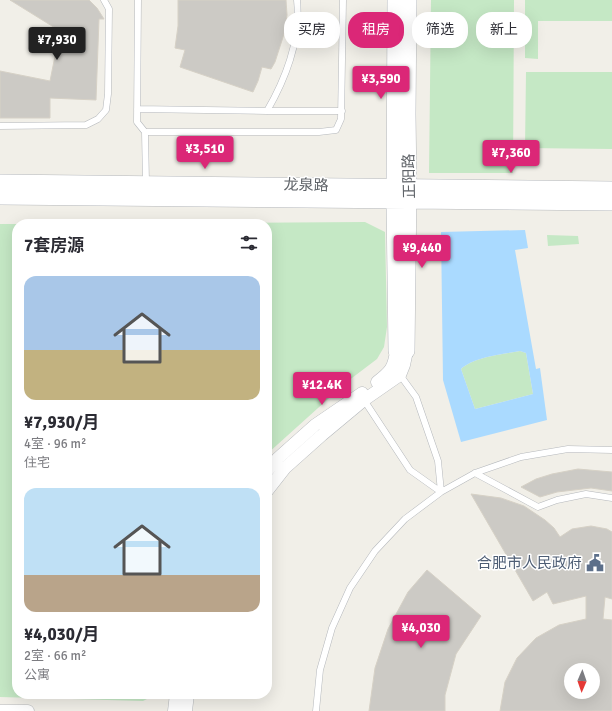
<!DOCTYPE html>
<html lang="zh">
<head>
<meta charset="utf-8">
<style>
	:root { --surface:#fff; --page:#f7f7f7; --text:#2b2b33; --muted:#7c7c81; --accent:#db2777 }
	body { margin:0; font-family:Signika,"Noto Sans SC",sans-serif; background:var(--page); color:var(--text); height:100vh; display:flex; flex-direction:column; font-size:15px; white-space:nowrap }
	* { box-sizing:border-box; margin:0 }
	p { font-size:13px; color:var(--muted) }
	.icon { flex:none; width:22px; height:22px; fill:none; stroke:currentColor; stroke-width:2; stroke-linecap:round; stroke-linejoin:round }
	.map { position:relative; flex:1; overflow:hidden }
	.side { position:absolute; left:12px; top:219px; width:260px; height:480px; display:flex; flex-direction:column; background:var(--surface); border-radius:16px; box-shadow:0 4px 16px #0002 }
	.side>* { flex:none }
	.banner { position:absolute; left:284px; top:12px; width:268px; height:36px; display:flex; gap:8px }
	.needle { width:26px; rotate:182deg }
	.fabs { position:absolute; left:564px; top:663px; display:grid; gap:8px }
	.fabs a { display:grid; place-items:center; width:36px; height:36px; border-radius:50%; background:var(--surface); box-shadow:0 4px 16px #0002; font-size:20px }
	.price { position:absolute; translate:-50% -34px; padding:0 9px; border-radius:4px; background:var(--accent); color:#fff; font-size:13px; line-height:26px; filter:drop-shadow(0 1px 2px #0008) }
	.price::after { content:''; position:absolute; left:50%; top:24px; width:12px; height:9px; margin-left:-6px; background:inherit; clip-path:polygon(0 0,100% 0,50% 100%) }
	.price.on { background:#222; color:#fff }
	ul { padding:0; list-style:none }
	li { display:grid; align-content:center; gap:8px; height:212px; padding:0 12px }
	li span { display:grid; place-items:center; height:124px; border-radius:12px; color:#555 }
	li>.icon { margin-inline-start:auto }
	span .icon { width:72px; height:72px; fill:#fffc; stroke-width:1 }
	li b { font-size:17px }
	h2 { display:flex; justify-content:space-between; align-items:center; height:48px; padding:0 12px; font-size:17px }
	.tag { padding:0 14px; border-radius:16px; background:var(--surface); box-shadow:0 4px 16px #0002; font-size:14px; line-height:36px }
	.tag.on { background:var(--accent); color:#fff }
	.map>svg:first-child { display:block }
	.green { fill:#c5e8c5 }
	.water { fill:#aadaff; fill-rule:evenodd }
	.building { fill:#cccac5; stroke:#d6d1c6; fill-rule:evenodd }
	.lines { fill:none; stroke-linecap:round; stroke-linejoin:round }
	.service-casing { stroke:#b5b8bc; stroke-width:7 }
	.minor-casing { stroke:#b5b8bc; stroke-width:13 }
	.tertiary-casing { stroke:#b5b8bc; stroke-width:16 }
	.service { stroke:#fff; stroke-width:6 }
	.minor { stroke:#fff; stroke-width:12 }
	.tertiary { stroke:#fff; stroke-width:15 }
	.labels { text-anchor:middle; stroke-width:3; stroke-linejoin:round; paint-order:stroke }
	.street-label { font-size:15px; fill:#5f6368; stroke:#fff }
	.service-label { font-size:15px; fill:#4e5e75; stroke:#fff; text-anchor:end }
</style>
</head>
<body>
<div class="map">
<svg width="612" height="711" viewBox="0 0 612 711">
	<rect width="100%" height="100%" fill="#f1efe8"/>
	<path class="green" d="M431,0H514L513,173H429Z
		M525,0H612V21H538V59L525,58Z
		M526,72H612V149L525,148Z
		M365,222L385,232L387,327L384,347L377,359L348,381L267,454V224H56Z
		M0,224H17V694H157L143,701L0,697Z
		M547,235L578,236L579,244L548,246Z
		M520,351L526,353L533,394L475,409L461,369C473,357 503,354 520,351Z"/>
	<path class="water" d="M525,230L528,248L515,250L536,369L540,368L547,420L461,442L443,380L441,232ZM520,351L526,353L533,394L475,409L461,369C473,357 503,354 520,351Z"/>
	<path class="building" d="M10,0H89L97,8L104,19H99L96,100L50,98V118H0V71L50,81L60,31Z
		M178,0H286L287,15L284,34L275,62L271,69L262,67L258,81L253,92L180,67L185,50L175,48L178,26Z
		M578,469L612,472V491L591,488L557,492L540,497L521,487L536,479L552,474Z
		M471,494L501,498L524,506L545,520L554,528L560,537L572,529L591,526L607,529L612,532V599L605,597L603,619L612,620V711H500L505,682L517,658L536,638L559,625L586,619V596L553,604L547,592L533,601ZM571,670H593V692H571Z
		M427,570L481,616L456,654L445,695V711H369L375,668L388,629L408,592Z"/>
	<g class="lines">
		<g class="service-casing">
			<path id="service" d="M138,0L137,122L145,132H319L336,130L341,119L343,0
				M137,109L267,111H342
				M267,111C286,78 301,39 297,0
				M0,126L86,125L98,119L106,110L108,94L109,9L104,0
				M145,132L146,183
				M364,400L410,470L441,492L438,461L416,397L400,375
				M475,473L538,507L557,500L586,494L612,498
				M316,711L320,670L332,628L350,588L375,551L405,519L441,492L475,473L521,457L568,449L612,450"/>
		</g>
		<g class="minor-casing">
			<path id="minor" d="M377,382C390,372 394,368 396,351
				M267,471L278,458L315,425L362,393
				M267,491L285,468L322,435L364,400L400,375L404,365L407,351
				M0,711H28
				M174,711L176,694
				M186,711L188,694"/>
		</g>
		<g class="tertiary-casing">
			<path id="tertiary" d="M395,0L394,201L396,351
				M0,182L612,189
				M0,197L612,203
				M407,351L409,187L408,114L409,0"/>
		</g>
		<use href="#service" class="service"/>
		<use href="#minor" class="minor"/>
		<use href="#tertiary" class="tertiary"/>
	</g>
	<defs>
		<g id="civic-bare" transform="scale(1.38)"><path d="M-.6-6.5H3V-4.5H.6V-3L4-1V1h2V6H-6V1h2V-1L-.6-3ZM-1.2 2.5V6h2.4V2.5Z" fill="#5c6f8a" stroke="#fff" stroke-width="2.5" paint-order="stroke"/></g>
	</defs>
	<g fill-rule="evenodd">
		<use href="#civic-bare" x="595" y="563"/>
	</g>
	<g class="labels">
		<g class="street-label">
			<text transform="translate(409 176) rotate(-91)" y="5">正阳路</text>
			<text transform="translate(306 185) rotate(1)" y="5">龙泉路</text>
		</g>
		<g class="service-label">
			<text x="582" y="568">合肥市人民政府</text>
		</g>
	</g>
</svg>
<div class="fabs">
<a><svg class="needle" viewBox="-14 -14 28 28"><path d="M0-13l5 13h-10z" fill="#e53935"/><path d="M0 13l5-13h-10z" fill="#7c7c81"/></svg></a>
</div>
<b class="price on" style="left:57px;top:61px">¥7,930</b>
<b class="price" style="left:381px;top:100px">¥3,590</b>
<b class="price" style="left:205px;top:170px">¥3,510</b>
<b class="price" style="left:511px;top:174px">¥7,360</b>
<b class="price" style="left:422px;top:269px">¥9,440</b>
<b class="price" style="left:322px;top:406px">¥12.4K</b>
<b class="price" style="left:421px;top:649px">¥4,030</b>
<div class="banner">
<a class="tag">买房</a>
<a class="tag on">租房</a>
<a class="tag">筛选</a>
<a class="tag">新上</a>
</div>
<section class="side">
<h2>7套房源<svg class="icon" aria-label="filters" viewBox="0 0 24 24"><path d="M4 7h16M4 17h16"/><circle cx="9" cy="7" r="2"/><circle cx="15" cy="17" r="2"/></svg></h2>
<ul>
<li><span style="background:linear-gradient(#a9c7e8 60%,#c2b280 0)"><svg class="icon" aria-label="home" viewBox="0 0 24 24"><path d="M3 11l9-7 9 7M6 9v11h12V9"/></svg></span><div><b>¥7,930/月</b><p>4室 · 96 m²</p><p>住宅</p></div></li>
<li><span style="background:linear-gradient(#bfe0f5 70%,#b9a48a 0)"><svg class="icon" aria-label="home" viewBox="0 0 24 24"><path d="M3 11l9-7 9 7M6 9v11h12V9"/></svg></span><div><b>¥4,030/月</b><p>2室 · 66 m²</p><p>公寓</p></div></li>
</ul>
</section>
</div>
</body>
</html>
